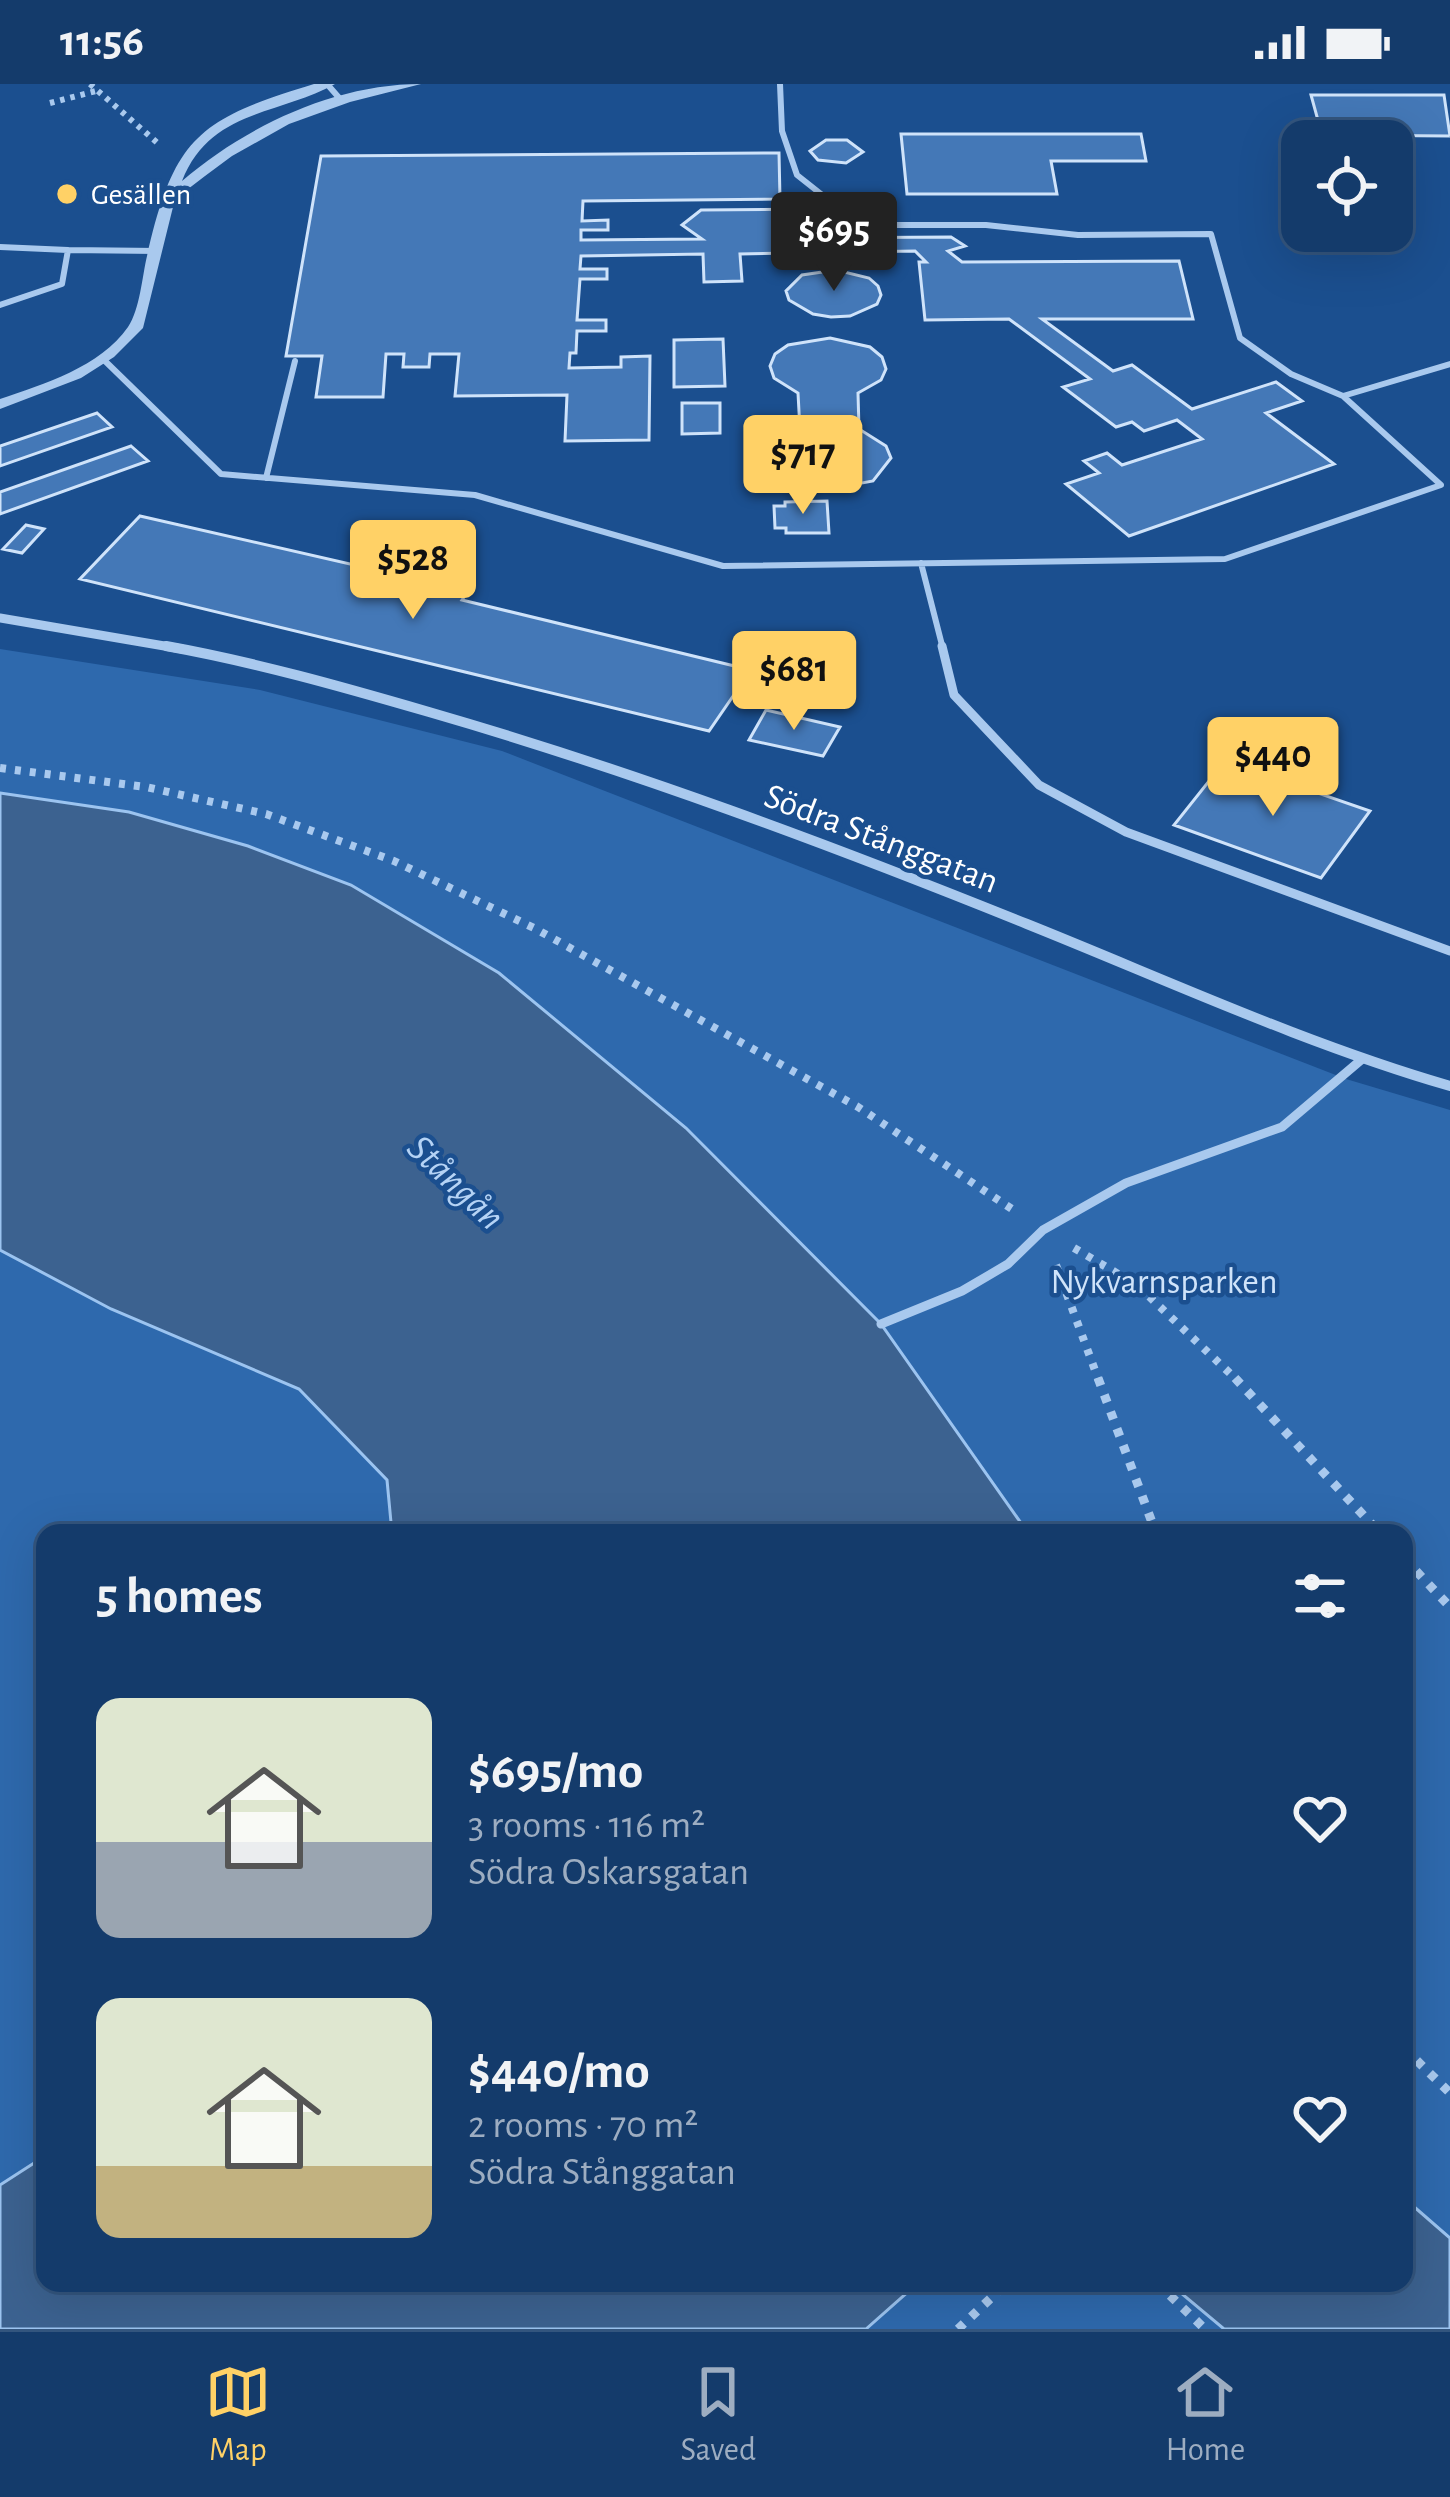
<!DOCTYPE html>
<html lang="en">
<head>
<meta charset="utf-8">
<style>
	:root { --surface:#143b6b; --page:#214673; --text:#f1f3f6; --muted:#9dadc1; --line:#33557e; --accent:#ffd166 }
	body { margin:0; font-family:"Alegreya Sans",sans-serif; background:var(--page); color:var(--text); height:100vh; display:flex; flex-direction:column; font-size:45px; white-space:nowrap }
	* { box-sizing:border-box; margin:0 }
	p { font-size:39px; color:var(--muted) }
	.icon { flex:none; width:66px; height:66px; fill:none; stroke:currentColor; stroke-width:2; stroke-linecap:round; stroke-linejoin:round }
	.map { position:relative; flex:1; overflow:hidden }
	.sheet { position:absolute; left:36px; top:1440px; width:1377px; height:768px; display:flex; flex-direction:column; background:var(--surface); border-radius:24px; box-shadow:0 12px 48px #0002,0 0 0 3px var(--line) }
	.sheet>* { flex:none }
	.tools { position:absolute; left:1281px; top:36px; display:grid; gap:24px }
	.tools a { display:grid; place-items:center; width:132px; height:132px; border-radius:24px; background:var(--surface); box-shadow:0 12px 48px #0002,0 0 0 3px var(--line); font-size:60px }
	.price { position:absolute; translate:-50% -102px; padding:0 27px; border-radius:12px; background:var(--accent); color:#111; font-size:39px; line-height:78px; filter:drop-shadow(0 3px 6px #0008) }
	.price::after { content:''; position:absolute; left:50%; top:72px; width:36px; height:27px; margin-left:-18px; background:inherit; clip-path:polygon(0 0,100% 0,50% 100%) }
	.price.selected { background:#222; color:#fff }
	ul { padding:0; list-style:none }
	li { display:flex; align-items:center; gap:36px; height:300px; padding:0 60px }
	li span { display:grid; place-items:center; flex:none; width:336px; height:240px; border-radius:24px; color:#555 }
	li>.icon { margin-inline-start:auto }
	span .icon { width:144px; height:144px; fill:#fffc; stroke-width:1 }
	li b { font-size:51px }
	h2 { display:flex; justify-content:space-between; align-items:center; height:144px; padding:0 60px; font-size:51px }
	.status { display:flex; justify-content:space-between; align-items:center; height:84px; padding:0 60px; background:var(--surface); direction:ltr }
	.status svg { height:33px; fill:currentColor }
	.dock { display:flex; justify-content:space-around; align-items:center; height:168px; border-top:3px solid var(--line); background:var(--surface); font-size:33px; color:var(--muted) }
	.dock a { display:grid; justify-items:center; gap:6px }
	.dock .selected { color:var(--accent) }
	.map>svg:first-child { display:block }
	.green { fill:#2e69ad }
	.water { fill:#3c6290; stroke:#9cc4f0; stroke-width:3 }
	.building { fill:#4478b7; stroke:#cfe3fa; stroke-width:3 }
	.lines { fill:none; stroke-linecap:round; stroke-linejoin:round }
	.path-far2 { stroke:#a9c9ee; stroke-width:6; stroke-dasharray:4.5 6; stroke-linecap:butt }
	.path-far1 { stroke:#a9c9ee; stroke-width:8; stroke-dasharray:6 9; stroke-linecap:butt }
	.path { stroke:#a9c9ee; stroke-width:9; stroke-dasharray:8 10; stroke-linecap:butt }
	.service-far1 { stroke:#a9c9ee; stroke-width:6 }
	.service { stroke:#a9c9ee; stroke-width:9 }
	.minor-far1 { stroke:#a9c9ee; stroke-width:9 }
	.minor { stroke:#a9c9ee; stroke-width:10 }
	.tertiary { fill:#a9c9ee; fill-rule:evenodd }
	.poi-dot { fill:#ffd166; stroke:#1b4f8f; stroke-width:4.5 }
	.labels { text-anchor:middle; stroke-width:9; stroke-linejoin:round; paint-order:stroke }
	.far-poi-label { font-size:30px; fill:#fff; stroke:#1b4f8f; text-anchor:start }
	.street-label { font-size:36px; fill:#fff; stroke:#1b4f8f }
	.park-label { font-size:36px; fill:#cfe3fa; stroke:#1b4f8f }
	.water-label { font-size:39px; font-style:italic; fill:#b5d3f5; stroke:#1b4f8f }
</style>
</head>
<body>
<div class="status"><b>11:56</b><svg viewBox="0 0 49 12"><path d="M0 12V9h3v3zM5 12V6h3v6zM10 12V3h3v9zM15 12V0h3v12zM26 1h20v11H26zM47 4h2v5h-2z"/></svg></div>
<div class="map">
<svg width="1450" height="2245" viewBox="0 0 1450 2245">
	<rect width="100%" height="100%" fill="#1b4f8f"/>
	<path class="green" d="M0,565L260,606L502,667L1346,995L1450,1026V2154L1404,2114V1449H1028L881,1240L686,1044L499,889L129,728L0,709Z
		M0,1166L111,1225L299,1305L387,1396L392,1449H45V2072L0,2101Z
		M918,2199H1169L1224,2245H866Z"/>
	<path class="water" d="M0,709L129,728L248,762L351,801L499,889L686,1044L881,1240L1028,1449H392L387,1396L299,1305L111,1225L0,1166Z
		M45,2072V2199H918L866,2245H0V2101Z
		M1404,2114L1450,2154V2245H1224L1169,2199H1404Z"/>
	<path class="building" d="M1311,11H1444L1450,52L1322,51Z
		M901,50H1141L1146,77H1051L1057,110H907Z
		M826,56H847L863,68L846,79L818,76L810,67Z
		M779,69L780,115L583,117L582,137L608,136V146H581V156L702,155L682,141L701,126L819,125L821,145L797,146L798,154L951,153L965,162L948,167L962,178L1179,177L1193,235H1042L1113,287L1132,281L1192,325L1276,298L1302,317L1266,329L1334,380L1129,452L1066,400L1099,389L1084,377L1107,369L1122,381L1202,355L1177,336L1144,347L1132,338L1116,343L1063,303L1090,295L1009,235L925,236L919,178H926L915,167L740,170L742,197L704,198L703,170L581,172L580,185H607V195H580L577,236H606V247H577L576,269H570L569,284L621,283V273L650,272L649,356L565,357L567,311L455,312L459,270H430L429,283H403L404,270H386L383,313H316L322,272H286L321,72Z
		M836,186L869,194L878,202L881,211L877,220L850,232L831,233L813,230L789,216L786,207L802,191Z
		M830,254L870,263L882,273L886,285L881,296L858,309L859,345L886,362L891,374L873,397L830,405L787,395L775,384L771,371L777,359L800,346L798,309L774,294L770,282L775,270L788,261Z
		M723,255L725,302L674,303V256Z
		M682,319H720V349L682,350Z
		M97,329L112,343L0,382V362Z
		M131,362L148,377L0,430V408Z
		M827,417L829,449H786V444H775L774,422H785V418Z
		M140,432L468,507L462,516L751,586L709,647L80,495Z
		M26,441L44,445L22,469L3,465Z
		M766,626L840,643L823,672L749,656Z
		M1225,677L1370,727L1321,794L1174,741Z"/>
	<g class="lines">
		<path class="path-far2" d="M90,0L161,62
			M50,19L96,7"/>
		<path class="path-far1" d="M0,684L146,703L266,730L394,777L534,844L858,1023L1015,1127
			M1074,1164L1137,1201L1238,1297
			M1056,1181L1099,1297"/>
		<path class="path" d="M1098,1294L1156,1449
			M1235,1294L1380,1449
			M1404,1474L1450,1523
			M1404,1964L1450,2009
			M1157,2199L1205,2245
			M958,2245L1007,2199"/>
		<path class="service-far1" d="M327,0L341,16
			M780,0L782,47L797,91L850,133L895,141H986L1078,151L1211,150L1240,254L1291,290L1343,312L1450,280
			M0,163L68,166
			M0,221L62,200L68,166L158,167
			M104,276L221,390L475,411L723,482L1225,475L1441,401L1343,312
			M266,394L295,277
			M921,479L943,565"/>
		<path class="service" d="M942,562L954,611L1039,701L1126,748L1450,867
			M881,1240L962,1207L1008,1180L1043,1146L1126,1099L1282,1043L1361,976"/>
		<path class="minor-far1" d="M0,534L182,565"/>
		<path class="minor" d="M166,562C255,578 343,603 429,628C633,687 831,761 1027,840C1167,896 1305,960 1450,1002"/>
		<path class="tertiary" d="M314,0H335C280,31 210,25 182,97C246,42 335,0 421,0L350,18L289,40L232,72L205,92L175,115L143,244L114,273L81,294L0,325V315C44,300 100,283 128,243C140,225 142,193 147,172C174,53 199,35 314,0Z"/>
	</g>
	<circle class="poi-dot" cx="67" cy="110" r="12"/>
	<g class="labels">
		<g class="far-poi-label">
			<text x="91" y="120">Gesällen</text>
		</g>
		<g class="street-label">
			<text transform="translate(882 753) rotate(21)" y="13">Södra Stånggatan</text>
		</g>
		<g class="park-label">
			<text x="1164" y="1209">Nykvarnsparken</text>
		</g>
		<g class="water-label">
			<text transform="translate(457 1097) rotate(44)" y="14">Stångån</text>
		</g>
	</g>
</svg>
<div class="tools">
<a><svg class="icon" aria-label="locate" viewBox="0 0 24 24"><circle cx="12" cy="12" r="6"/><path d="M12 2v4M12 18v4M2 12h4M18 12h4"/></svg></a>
</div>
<b class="price selected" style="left:834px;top:210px">$695</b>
<b class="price" style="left:803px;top:433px">$717</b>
<b class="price" style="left:413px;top:538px">$528</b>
<b class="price" style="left:794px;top:649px">$681</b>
<b class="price" style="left:1273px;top:735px">$440</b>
<section class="sheet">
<h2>5 homes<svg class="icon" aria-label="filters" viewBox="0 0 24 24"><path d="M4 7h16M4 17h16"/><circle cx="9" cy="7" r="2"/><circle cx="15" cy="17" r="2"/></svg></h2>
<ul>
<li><span style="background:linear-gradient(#dfe7d0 60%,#9aa5b1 0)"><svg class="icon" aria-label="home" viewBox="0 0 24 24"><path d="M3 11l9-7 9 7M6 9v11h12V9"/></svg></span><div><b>$695/mo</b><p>3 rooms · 116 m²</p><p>Södra Oskarsgatan</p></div><svg class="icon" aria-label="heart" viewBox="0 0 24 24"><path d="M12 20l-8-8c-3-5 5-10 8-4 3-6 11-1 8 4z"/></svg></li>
<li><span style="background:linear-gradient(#dfe7d0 70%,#c2b280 0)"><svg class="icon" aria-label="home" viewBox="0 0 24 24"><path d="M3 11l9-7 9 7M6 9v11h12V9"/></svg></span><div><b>$440/mo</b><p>2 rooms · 70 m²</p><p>Södra Stånggatan</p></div><svg class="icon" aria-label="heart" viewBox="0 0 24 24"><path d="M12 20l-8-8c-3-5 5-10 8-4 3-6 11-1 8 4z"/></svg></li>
</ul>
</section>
</div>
<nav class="dock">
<a class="selected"><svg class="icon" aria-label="map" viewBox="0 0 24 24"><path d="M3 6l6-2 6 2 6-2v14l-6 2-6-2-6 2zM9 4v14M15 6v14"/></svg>Map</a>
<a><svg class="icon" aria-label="saved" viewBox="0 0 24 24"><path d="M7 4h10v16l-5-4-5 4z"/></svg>Saved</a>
<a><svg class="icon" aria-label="home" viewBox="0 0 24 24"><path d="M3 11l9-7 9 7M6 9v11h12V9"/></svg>Home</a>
</nav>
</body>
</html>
